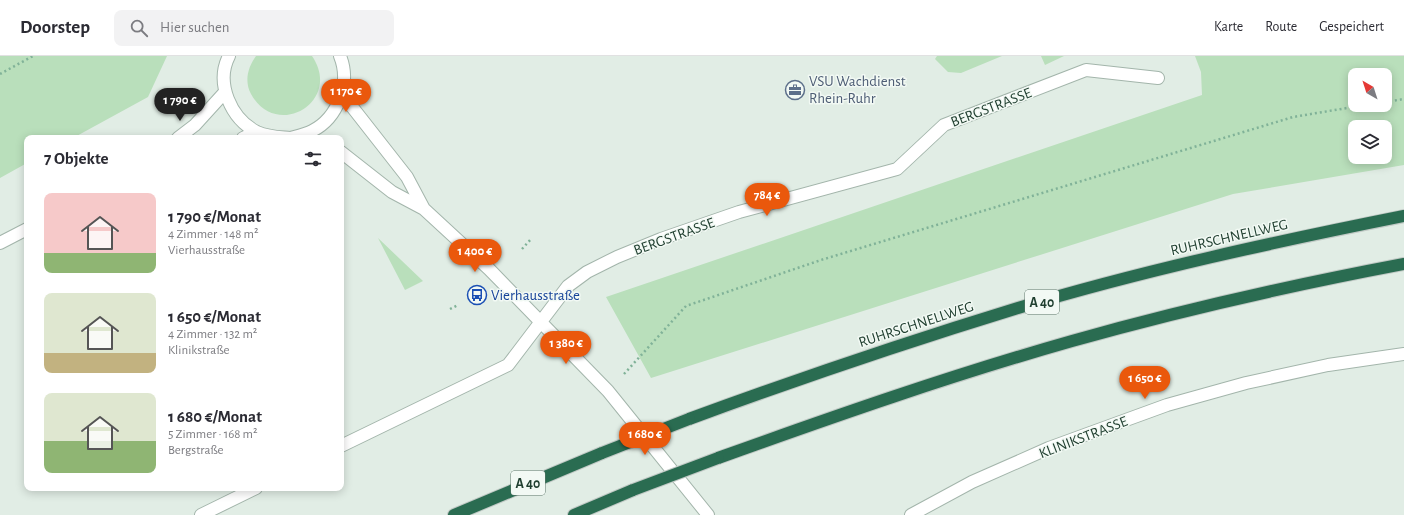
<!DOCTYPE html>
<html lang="de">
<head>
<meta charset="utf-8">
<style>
	:root { --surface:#fff; --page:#f2f2f3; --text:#2b2b33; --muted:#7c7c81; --line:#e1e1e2; --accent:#ea580c }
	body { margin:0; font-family:"Alegreya Sans",sans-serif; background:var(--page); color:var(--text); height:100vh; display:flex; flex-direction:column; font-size:15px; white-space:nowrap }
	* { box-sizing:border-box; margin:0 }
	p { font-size:13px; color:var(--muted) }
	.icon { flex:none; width:22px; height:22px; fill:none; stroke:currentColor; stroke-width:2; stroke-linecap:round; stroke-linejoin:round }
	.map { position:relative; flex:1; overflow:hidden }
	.panel { position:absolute; left:24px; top:79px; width:320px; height:356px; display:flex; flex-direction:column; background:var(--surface); border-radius:8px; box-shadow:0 2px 10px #0003 }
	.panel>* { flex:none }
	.needle { width:26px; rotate:321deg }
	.fabs { position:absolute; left:1348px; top:12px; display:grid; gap:8px }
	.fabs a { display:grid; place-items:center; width:44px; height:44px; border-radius:8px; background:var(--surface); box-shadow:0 2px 10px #0003; font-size:20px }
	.price { position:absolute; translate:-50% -34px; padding:0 9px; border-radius:14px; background:var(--accent); color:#fff; font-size:13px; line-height:26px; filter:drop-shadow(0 1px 2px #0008) }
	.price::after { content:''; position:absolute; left:50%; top:24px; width:12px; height:9px; margin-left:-6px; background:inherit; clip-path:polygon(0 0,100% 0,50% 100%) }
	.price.selected { background:#222; color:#fff }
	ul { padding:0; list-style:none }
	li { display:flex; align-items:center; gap:12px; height:100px; padding:0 20px }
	li span { display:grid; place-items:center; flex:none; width:112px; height:80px; border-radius:8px; color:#555 }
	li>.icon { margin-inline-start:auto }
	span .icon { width:48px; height:48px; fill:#fffc; stroke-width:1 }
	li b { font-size:17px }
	h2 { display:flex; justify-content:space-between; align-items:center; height:48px; padding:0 20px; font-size:17px }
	header { display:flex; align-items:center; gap:24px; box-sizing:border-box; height:56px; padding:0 20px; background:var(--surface); border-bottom:1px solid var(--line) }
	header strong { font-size:19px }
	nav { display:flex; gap:22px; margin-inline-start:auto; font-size:14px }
	.search { width:280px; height:36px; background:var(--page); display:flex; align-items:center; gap:10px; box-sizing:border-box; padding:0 14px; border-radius:8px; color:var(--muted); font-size:15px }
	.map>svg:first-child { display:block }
	.green { fill:#b9dfbb; fill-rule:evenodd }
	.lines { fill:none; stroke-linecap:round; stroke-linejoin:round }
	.minor-casing { stroke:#a3b5ab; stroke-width:14 }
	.highway-casing { stroke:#c1c9c5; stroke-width:14 }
	.path { stroke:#80b298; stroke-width:2.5; stroke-dasharray:2 3; stroke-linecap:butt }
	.minor { stroke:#fff; stroke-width:12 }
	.highway { stroke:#2a6c51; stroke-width:12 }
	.highway-bridge-casing { stroke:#c1c9c5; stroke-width:14; stroke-linecap:butt }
	.highway-bridge { stroke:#2a6c51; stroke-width:12 }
	.labels { text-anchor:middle; stroke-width:3; stroke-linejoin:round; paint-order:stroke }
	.shield { fill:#f2f9f4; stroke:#5f776b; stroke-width:1 }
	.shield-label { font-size:14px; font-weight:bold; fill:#203f30 }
	.service-label { font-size:15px; fill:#4e5e75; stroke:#f2f9f4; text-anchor:start }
	.street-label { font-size:15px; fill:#203f30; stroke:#f2f9f4 }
	.transit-label { font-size:15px; fill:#164399; stroke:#f2f9f4; text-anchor:start }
</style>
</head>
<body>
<header>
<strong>Doorstep</strong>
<div class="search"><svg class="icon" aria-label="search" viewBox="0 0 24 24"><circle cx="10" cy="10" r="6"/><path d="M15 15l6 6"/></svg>Hier suchen</div>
<nav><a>Karte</a><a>Route</a><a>Gespeichert</a></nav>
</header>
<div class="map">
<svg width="1404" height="459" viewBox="0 0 1404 459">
	<rect width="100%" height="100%" fill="#e1ede5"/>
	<path class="green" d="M0,0H167L148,41L73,82H27V107L0,122Z
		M256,0H312C343,45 277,85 251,38C244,25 248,11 256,0Z
		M937,0H1002L961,17L948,16L935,3Z
		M1041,0H1064L1045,9Z
		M1195,0H1404V109L1233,138L651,322L606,241L1202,39L1201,16ZM1355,19H1385V49H1355ZM1355,71H1385V101H1355Z
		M378,182L423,225L405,234Z"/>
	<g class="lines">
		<g class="minor-casing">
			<path id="minor" d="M229,0C215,27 231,63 257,76C268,81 279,81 290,82
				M342,38L407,121L424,153
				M178,82L195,69L225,36
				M243,82L256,76
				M291,82C298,80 306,78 312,75C338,62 351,27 340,0
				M341,96L392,136L424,153L489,213L608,335L708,459
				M0,187L27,173
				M341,390L508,309L568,230L587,216L617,201L661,183L739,156L897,113L944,69L1086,14L1158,22
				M201,459L256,432
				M911,459L972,426L1049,392L1167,349L1246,327L1328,309L1404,298"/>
		</g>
		<g class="highway-casing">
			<path id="highway" d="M689,363C798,323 907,286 1018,252C1145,214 1274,186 1404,160
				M718,402C835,360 952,319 1072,285C1182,254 1293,229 1404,208
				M454,459L602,397
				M574,459L633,434"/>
		</g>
		<path class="path" d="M0,18L33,0
			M1385,46L1404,43
			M522,193L531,183
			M450,253L458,249
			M624,318L686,250L821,204L1293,61L1365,49"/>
		<use href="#minor" class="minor"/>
		<use href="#highway" class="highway"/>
		<g class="highway-bridge-casing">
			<path id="highway-bridge" d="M602,397L689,363
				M633,434L718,402"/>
		</g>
		<use href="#highway-bridge" class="highway-bridge"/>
	</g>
	<defs>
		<g id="office-ring" transform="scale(1)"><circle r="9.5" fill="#f2f9f4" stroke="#5c6f8a" stroke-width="1.5"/><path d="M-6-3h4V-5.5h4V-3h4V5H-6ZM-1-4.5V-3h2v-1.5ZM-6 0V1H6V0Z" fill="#5c6f8a"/></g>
		<g id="bus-ring" transform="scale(1)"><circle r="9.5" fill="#f2f9f4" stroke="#1a4fb4" stroke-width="1.5"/><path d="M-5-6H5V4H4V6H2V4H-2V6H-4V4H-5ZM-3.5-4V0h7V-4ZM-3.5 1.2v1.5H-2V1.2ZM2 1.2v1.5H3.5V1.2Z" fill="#1a4fb4"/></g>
	</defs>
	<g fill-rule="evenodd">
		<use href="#office-ring" x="795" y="34"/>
		<use href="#bus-ring" x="477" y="239"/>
	</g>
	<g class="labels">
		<g class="shield">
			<rect x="1025" y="234" width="34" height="24" rx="3"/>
			<rect x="511" y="415" width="34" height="24" rx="3"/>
		</g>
		<g class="shield-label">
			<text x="1042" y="251">A 40</text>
			<text x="528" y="432">A 40</text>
		</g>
		<g class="service-label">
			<text x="809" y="30">VSU Wachdienst<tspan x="809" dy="17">Rhein-Ruhr</tspan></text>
		</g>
		<g class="street-label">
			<text transform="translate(991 51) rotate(-21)" y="5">BERGSTRASSE</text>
			<text transform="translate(674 180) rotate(-20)" y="5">BERGSTRASSE</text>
			<text transform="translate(1229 181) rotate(-13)" y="5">RUHRSCHNELLWEG</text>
			<text transform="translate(916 268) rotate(-18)" y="5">RUHRSCHNELLWEG</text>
			<text transform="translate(1083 381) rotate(-21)" y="5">KLINIKSTRASSE</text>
		</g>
		<g class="transit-label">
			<text x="491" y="244">Vierhausstraße</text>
		</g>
	</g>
</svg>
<div class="fabs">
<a><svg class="needle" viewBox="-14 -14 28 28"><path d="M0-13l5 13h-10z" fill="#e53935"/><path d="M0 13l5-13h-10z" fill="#7c7c81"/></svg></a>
<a><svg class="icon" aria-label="layers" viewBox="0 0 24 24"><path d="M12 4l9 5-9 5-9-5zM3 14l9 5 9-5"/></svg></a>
</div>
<b class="price" style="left:346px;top:57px">1 170 €</b>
<b class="price selected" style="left:180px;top:66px">1 790 €</b>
<b class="price" style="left:767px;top:161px">784 €</b>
<b class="price" style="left:475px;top:217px">1 400 €</b>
<b class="price" style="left:566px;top:309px">1 380 €</b>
<b class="price" style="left:1145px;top:344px">1 650 €</b>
<b class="price" style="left:645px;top:400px">1 680 €</b>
<section class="panel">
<h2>7 Objekte<svg class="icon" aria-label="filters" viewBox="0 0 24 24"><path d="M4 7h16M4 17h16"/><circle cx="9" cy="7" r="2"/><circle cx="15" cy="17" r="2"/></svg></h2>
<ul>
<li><span style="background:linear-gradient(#f6c9c9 75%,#8fb573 0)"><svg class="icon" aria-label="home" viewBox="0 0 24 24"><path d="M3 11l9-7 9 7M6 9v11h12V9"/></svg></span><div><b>1 790 €/Monat</b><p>4 Zimmer · 148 m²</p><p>Vierhausstraße</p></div></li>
<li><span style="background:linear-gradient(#dfe7d0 75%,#c2b280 0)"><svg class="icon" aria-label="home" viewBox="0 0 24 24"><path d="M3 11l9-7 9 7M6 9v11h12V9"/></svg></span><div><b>1 650 €/Monat</b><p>4 Zimmer · 132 m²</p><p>Klinikstraße</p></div></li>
<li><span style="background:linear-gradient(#dfe7d0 60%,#8fb573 0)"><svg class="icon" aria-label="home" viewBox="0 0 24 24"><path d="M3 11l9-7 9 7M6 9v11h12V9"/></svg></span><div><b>1 680 €/Monat</b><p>5 Zimmer · 168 m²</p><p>Bergstraße</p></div></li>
</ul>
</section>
</div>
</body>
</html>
